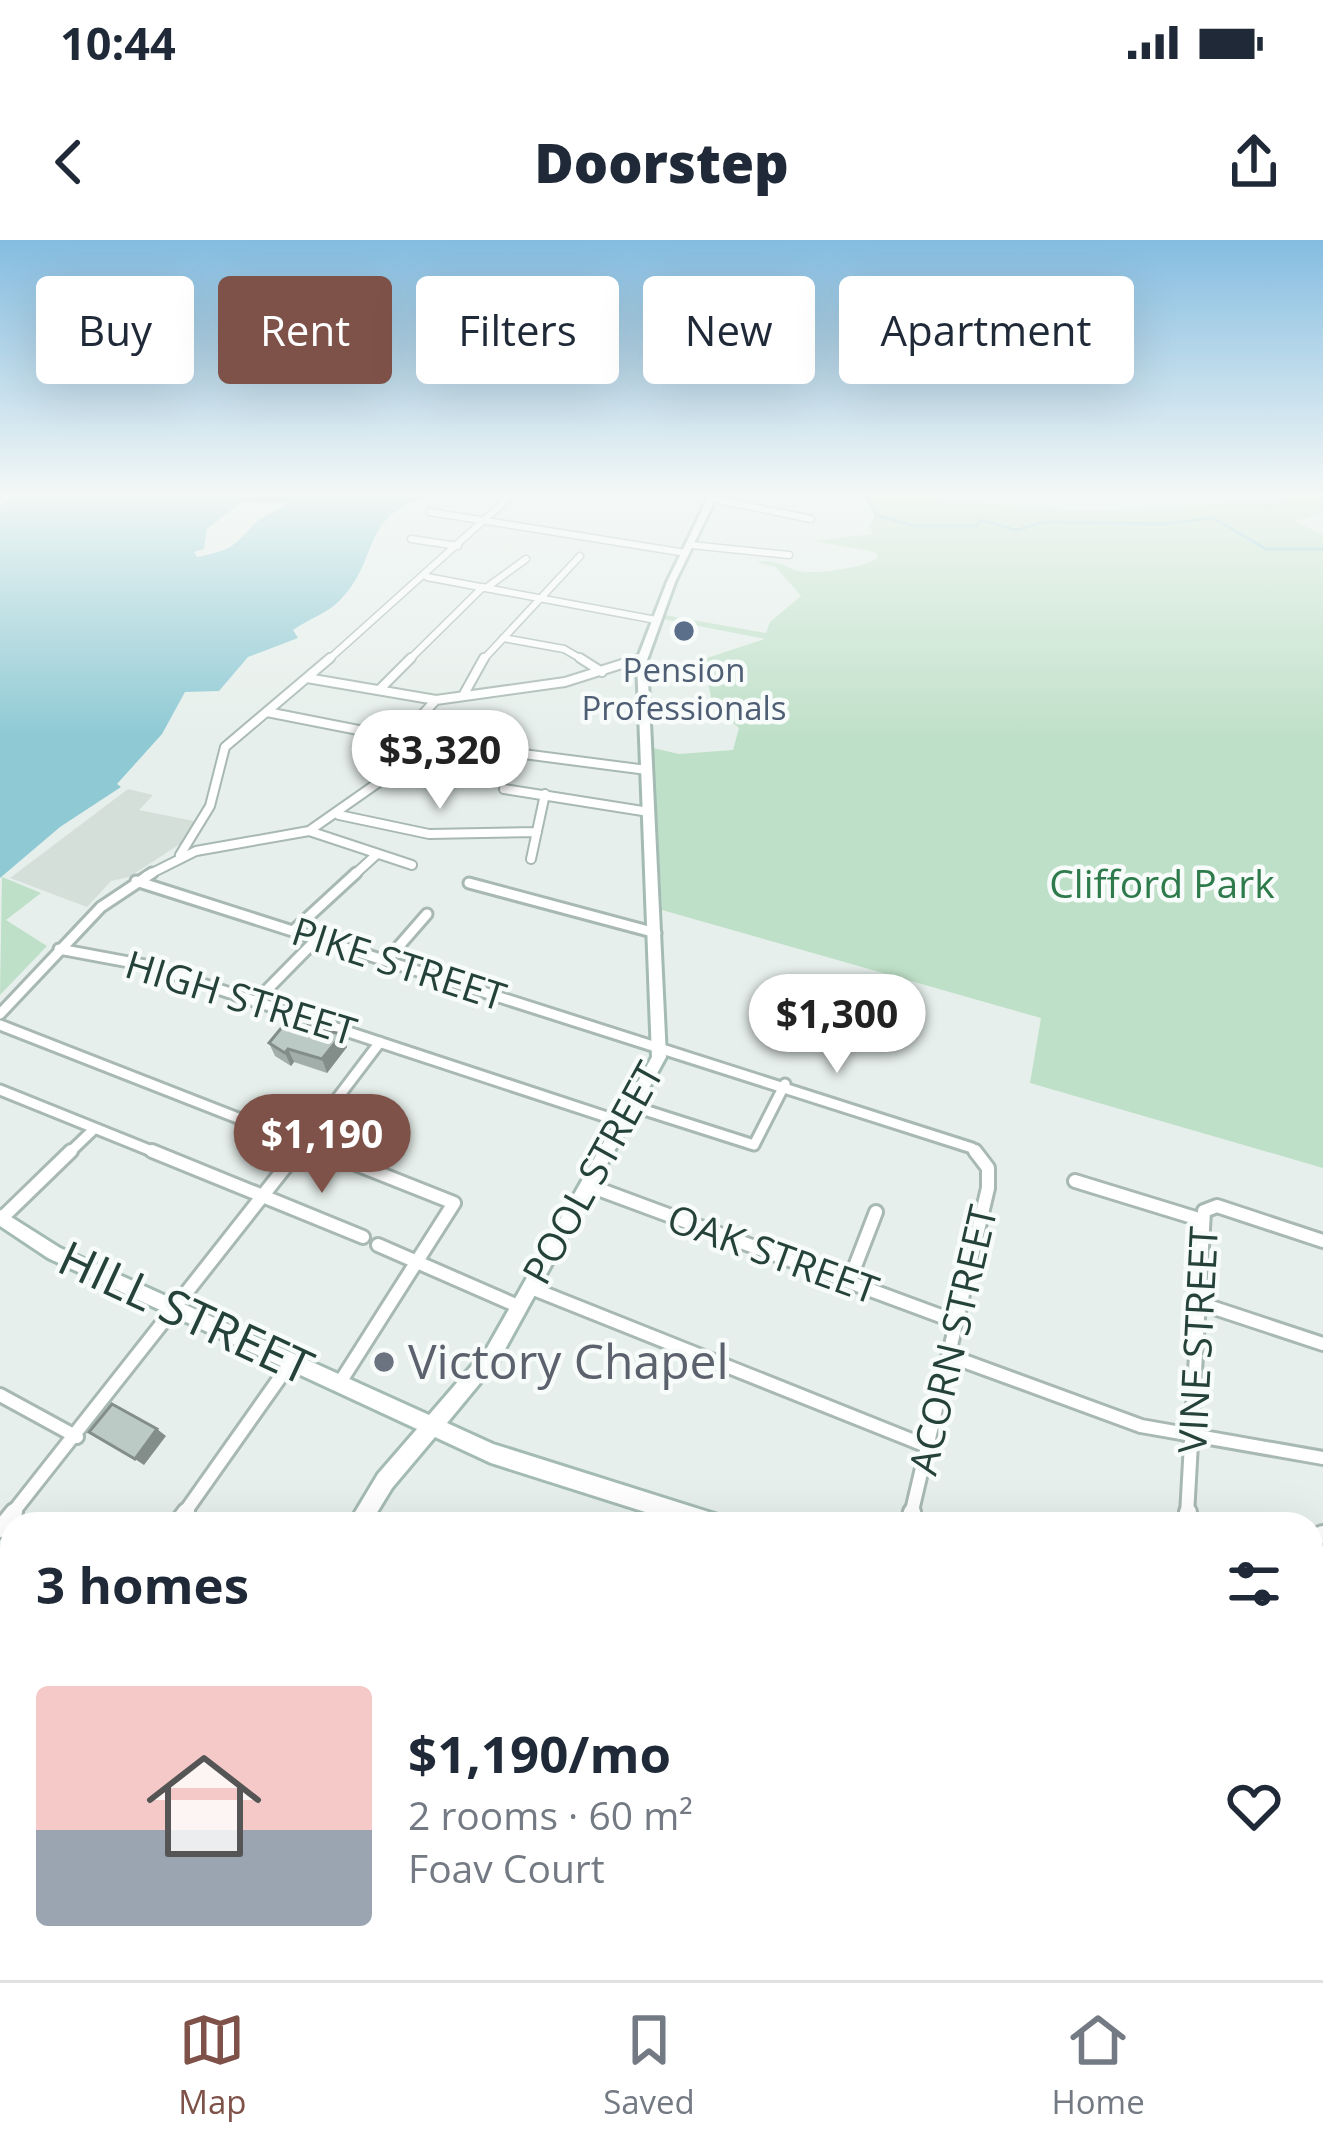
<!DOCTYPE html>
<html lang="en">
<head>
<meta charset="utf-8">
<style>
	:root { --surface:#fff; --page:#f6f6f7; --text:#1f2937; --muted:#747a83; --line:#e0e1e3; --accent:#7f5249 }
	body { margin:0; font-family:"Open Sans",sans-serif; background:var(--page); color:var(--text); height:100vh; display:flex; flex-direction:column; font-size:45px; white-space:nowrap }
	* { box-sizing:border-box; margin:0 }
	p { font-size:39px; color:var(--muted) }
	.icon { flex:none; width:66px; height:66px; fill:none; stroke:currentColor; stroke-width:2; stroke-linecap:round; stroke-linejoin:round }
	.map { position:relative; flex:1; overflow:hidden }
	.panel { position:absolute; left:0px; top:1272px; width:1323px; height:468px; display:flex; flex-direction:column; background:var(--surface); border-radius:36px 36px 0 0; box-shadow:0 12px 48px #0002 }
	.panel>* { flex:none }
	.hud { position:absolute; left:36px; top:36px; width:1251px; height:108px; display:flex; gap:24px }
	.price { position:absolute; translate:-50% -102px; padding:0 27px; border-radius:42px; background:#fff; color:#222; font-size:39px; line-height:78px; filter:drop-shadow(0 3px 6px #0008) }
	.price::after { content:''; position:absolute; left:50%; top:72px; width:36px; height:27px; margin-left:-18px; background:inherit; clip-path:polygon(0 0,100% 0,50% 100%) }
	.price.active { background:var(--accent); color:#fff }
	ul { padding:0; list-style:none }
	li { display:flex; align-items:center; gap:36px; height:300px; padding:0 36px }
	li span { display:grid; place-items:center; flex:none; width:336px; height:240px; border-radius:12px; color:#555 }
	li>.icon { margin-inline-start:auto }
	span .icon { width:144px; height:144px; fill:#fffc; stroke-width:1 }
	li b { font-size:51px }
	h2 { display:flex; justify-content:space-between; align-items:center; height:144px; padding:0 36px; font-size:51px }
	.chip { padding:0 42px; border-radius:12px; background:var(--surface); box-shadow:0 12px 48px #0002; font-size:42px; line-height:108px }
	.chip.active { background:var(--accent); color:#fff }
	.status { display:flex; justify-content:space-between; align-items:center; height:84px; padding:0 60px; background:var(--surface); direction:ltr }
	.status svg { height:33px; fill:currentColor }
	header { display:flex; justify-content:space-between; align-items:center; height:156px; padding:0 36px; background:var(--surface); font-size:54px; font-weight:800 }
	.tab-bar { display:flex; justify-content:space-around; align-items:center; height:168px; border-top:3px solid var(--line); background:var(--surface); font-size:33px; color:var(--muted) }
	.tab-bar a { display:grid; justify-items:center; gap:6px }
	.tab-bar .active { color:var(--accent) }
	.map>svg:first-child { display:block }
	.built { fill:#d4dfda }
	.green { fill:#bfe0c8 }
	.water { fill:#8ec9d4; fill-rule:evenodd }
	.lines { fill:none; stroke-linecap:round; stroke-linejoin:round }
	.stream { stroke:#8ec9d4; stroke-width:3 }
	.street-far4-casing { stroke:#a8b8b2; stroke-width:9 }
	.street-far3-casing { stroke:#a8b8b2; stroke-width:12 }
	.street-far2-casing { stroke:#a8b8b2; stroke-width:15 }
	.street-far1-casing { stroke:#a8b8b2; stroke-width:18 }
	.street-casing { stroke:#a8b8b2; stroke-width:22 }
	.secondary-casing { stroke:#a4bbb3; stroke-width:6 }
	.street-far4 { stroke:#fff; stroke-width:6 }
	.street-far3 { stroke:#fff; stroke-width:8 }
	.street-far2 { stroke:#fff; stroke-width:9 }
	.street-far1 { stroke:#fff; stroke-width:12 }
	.street { stroke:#fff; stroke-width:16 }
	.secondary { fill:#fff; fill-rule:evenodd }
	.wall { fill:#a1aea9 }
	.shaded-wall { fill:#838d89 }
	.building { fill:#bbcac4; stroke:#838d89; stroke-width:3 }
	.service-dot { fill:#5c6f8a; stroke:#f7fbf9; stroke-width:4.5 }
	.worship-dot { fill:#6b7280; stroke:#f7fbf9; stroke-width:4.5 }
	.labels { text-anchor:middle; stroke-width:9; stroke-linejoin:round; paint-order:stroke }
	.far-service-label { font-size:33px; fill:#4e5e75; stroke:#f7fbf9 }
	.park-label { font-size:39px; fill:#2d7a4b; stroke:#f7fbf9 }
	.street-label { font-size:39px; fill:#24423a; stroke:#f7fbf9 }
	.near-street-label { font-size:48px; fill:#24423a; stroke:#f7fbf9 }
	.near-worship-label { font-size:48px; fill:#5b616d; stroke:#f7fbf9; text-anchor:start }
</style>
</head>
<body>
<div class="status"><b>10:44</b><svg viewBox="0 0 49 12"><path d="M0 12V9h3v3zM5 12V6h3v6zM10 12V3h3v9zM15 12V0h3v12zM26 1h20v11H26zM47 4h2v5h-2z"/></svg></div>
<header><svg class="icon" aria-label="back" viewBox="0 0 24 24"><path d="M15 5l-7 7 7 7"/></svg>Doorstep<svg class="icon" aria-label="share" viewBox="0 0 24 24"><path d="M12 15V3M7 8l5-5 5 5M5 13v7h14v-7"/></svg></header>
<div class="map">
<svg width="1323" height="1740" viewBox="0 0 1323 1740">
	<rect width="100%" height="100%" fill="#e6efeb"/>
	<path class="built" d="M128,549L153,555L139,570L194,581L180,604L129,637L111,641L87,667L10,638Z"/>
	<path class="green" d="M859,254L1091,271L1323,258V272L1295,281L1323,295V928L1030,843L1041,778L662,670L653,508L679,514L733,510L739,488L712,463L704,419L765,399L663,379L665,375L766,393L770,382L801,356L776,327L756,322C772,320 779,322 792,329C807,337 864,328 878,318L876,312L814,301L874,294L869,287L877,271Z
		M2,637L41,653L6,680L47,706L0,755Z"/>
	<path class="water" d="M20,254H442C358,268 382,317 341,359C327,374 308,379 293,390L298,398L248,417L219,451L185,452L162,494L117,544L121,547L60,587L0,638V265ZM242,262L286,263C277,272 261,276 253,285C233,308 227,311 197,317L194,312L204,309L207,289Z"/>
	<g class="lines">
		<path class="stream" d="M865,254L876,275L913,286H977L980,280L1016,290L1045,282L1164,284L1213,278L1266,309H1323"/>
		<g class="street-far4-casing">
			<path id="street-far4" d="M713,259L811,279
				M430,272L686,313
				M411,299L458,306
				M691,305L789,315
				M427,337L656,380
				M486,348L526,319
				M503,398L564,409L585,421
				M327,421L513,254
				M408,421L483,347
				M482,421L580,316
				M631,421L642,418"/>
		</g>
		<g class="street-far3-casing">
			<path id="street-far3" d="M580,418L602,432
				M307,438L436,460
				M379,450L411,418
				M464,454L484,418
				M267,472L399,498L647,530
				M504,549L649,572
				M339,575L429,594L537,592
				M309,591L412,625
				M180,615L210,566L225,507L330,418
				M531,619L545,554
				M146,636L196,611L309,591L389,535L421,476L436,460L565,442L641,418
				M353,636L376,615"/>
		</g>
		<g class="street-far2-casing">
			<path id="street-far2" d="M136,641L972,908L977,914
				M469,643L656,693
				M293,691L356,633
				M59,709L145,725L625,883
				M386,721L427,674
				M255,762L317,699
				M0,774L101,667L152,633
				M0,785L330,914
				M0,850L159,914
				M635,867L754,905L785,844
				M68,914L94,889
				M295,914L380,802"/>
		</g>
		<g class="street-far1-casing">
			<path id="street-far1" d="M152,911L363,997
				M323,911L454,963L339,1144
				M1075,941L1202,980
				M590,946L957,1082
				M2,978L71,911
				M378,1005L520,1067
				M849,1042L876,972
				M531,1048L929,1207
				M1199,1063L1323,1104
				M950,1116L1141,1186L1323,1218
				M0,1155L77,1197
				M11,1275L298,911
				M183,1275L291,1122
				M911,1275L988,948V928L975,911
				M1187,1275L1204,971L1217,966L1323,1001"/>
		</g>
		<g class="street-casing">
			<path id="street" d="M177,1284L186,1272
				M909,1284L912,1272
				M1187,1284L1188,1272
				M0,1289L14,1272
				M1311,1299L1323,1294
				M0,1348L12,1355
				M1311,1655L1323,1661
				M623,1728L643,1740
				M1212,1728V1740
				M326,1740L333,1728
				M958,1740L961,1728"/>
		</g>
		<g class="secondary-casing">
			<path id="secondary" d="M710,254H718L675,342L647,420L666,817L499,1120L447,1183L493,1204L715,1274L722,1277L725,1284H683L491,1223L435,1197L392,1248L370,1284H348L378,1234L417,1189L48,1018L0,986V970L60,1008L429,1175L487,1108L652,817L637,420L667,342Z
				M1311,1468L1323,1473V1495L1311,1490Z
				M12,1660V1691L0,1698V1667Z"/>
		</g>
		<use href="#street-far4" class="street-far4"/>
		<use href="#street-far3" class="street-far3"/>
		<use href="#street-far2" class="street-far2"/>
		<use href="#street-far1" class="street-far1"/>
		<use href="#street" class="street"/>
		<use href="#secondary" class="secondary"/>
	</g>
	<path class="wall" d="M311,782L313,788L342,794L347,807L327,833L294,822L291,826L275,816L269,803Z"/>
	<path class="shaded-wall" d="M342,794L347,807L327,833L322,819Z
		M288,809L294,822L291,826L285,813Z
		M157,1189L166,1196L144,1225L135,1219Z"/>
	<path class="building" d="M297,778L311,782L307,787L342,794L322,819L288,809L285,813L269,803L287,781Z
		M112,1164L157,1189L135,1219L89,1192Z"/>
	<linearGradient id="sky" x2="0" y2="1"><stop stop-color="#84bce0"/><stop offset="0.51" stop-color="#f4f8f6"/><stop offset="1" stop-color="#f4f8f6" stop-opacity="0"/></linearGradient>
	<rect width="1323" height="498" fill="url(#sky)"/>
	<circle class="service-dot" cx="684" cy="391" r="12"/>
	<circle class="worship-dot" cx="384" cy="1122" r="12"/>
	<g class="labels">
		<g class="far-service-label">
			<text x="684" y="442">Pension<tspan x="684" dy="38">Professionals</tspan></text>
		</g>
		<g class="park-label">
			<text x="1162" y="658">Clifford Park</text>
		</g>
		<g class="street-label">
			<text transform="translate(399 724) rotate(18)" y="14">PIKE STREET</text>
			<text transform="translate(241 758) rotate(17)" y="14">HIGH STREET</text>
			<text transform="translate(593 933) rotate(-61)" y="14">POOL STREET</text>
			<text transform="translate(773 1014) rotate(20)" y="14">OAK STREET</text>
			<text transform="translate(953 1100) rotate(-77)" y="14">ACORN STREET</text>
			<text transform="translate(1198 1100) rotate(-87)" y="14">VINE STREET</text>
		</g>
		<g class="near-street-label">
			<text transform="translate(186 1073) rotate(25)" y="17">HILL STREET</text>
		</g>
		<g class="near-worship-label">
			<text x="408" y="1139">Victory Chapel</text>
		</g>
	</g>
</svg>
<b class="price" style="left:440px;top:572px">$3,320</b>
<b class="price" style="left:837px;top:836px">$1,300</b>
<b class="price active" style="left:322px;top:956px">$1,190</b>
<div class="hud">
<a class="chip">Buy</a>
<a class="chip active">Rent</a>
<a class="chip">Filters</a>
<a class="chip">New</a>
<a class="chip">Apartment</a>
</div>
<section class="panel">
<h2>3 homes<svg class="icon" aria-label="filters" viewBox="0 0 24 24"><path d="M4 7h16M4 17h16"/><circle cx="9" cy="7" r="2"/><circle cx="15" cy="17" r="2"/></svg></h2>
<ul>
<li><span style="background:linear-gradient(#f6c9c9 60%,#9aa5b1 0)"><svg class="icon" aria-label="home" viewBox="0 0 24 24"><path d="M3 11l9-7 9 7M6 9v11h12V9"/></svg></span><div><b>$1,190/mo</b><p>2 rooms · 60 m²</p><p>Foav Court</p></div><svg class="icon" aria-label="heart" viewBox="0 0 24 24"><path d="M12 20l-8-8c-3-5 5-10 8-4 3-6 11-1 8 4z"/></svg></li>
</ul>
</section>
</div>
<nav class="tab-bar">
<a class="active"><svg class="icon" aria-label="map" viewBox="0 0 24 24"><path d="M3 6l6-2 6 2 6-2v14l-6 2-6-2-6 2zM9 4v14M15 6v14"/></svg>Map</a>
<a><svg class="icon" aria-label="saved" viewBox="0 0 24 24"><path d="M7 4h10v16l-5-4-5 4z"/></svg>Saved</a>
<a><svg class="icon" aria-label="home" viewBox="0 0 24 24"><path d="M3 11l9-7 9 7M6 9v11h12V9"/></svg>Home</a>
</nav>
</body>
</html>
